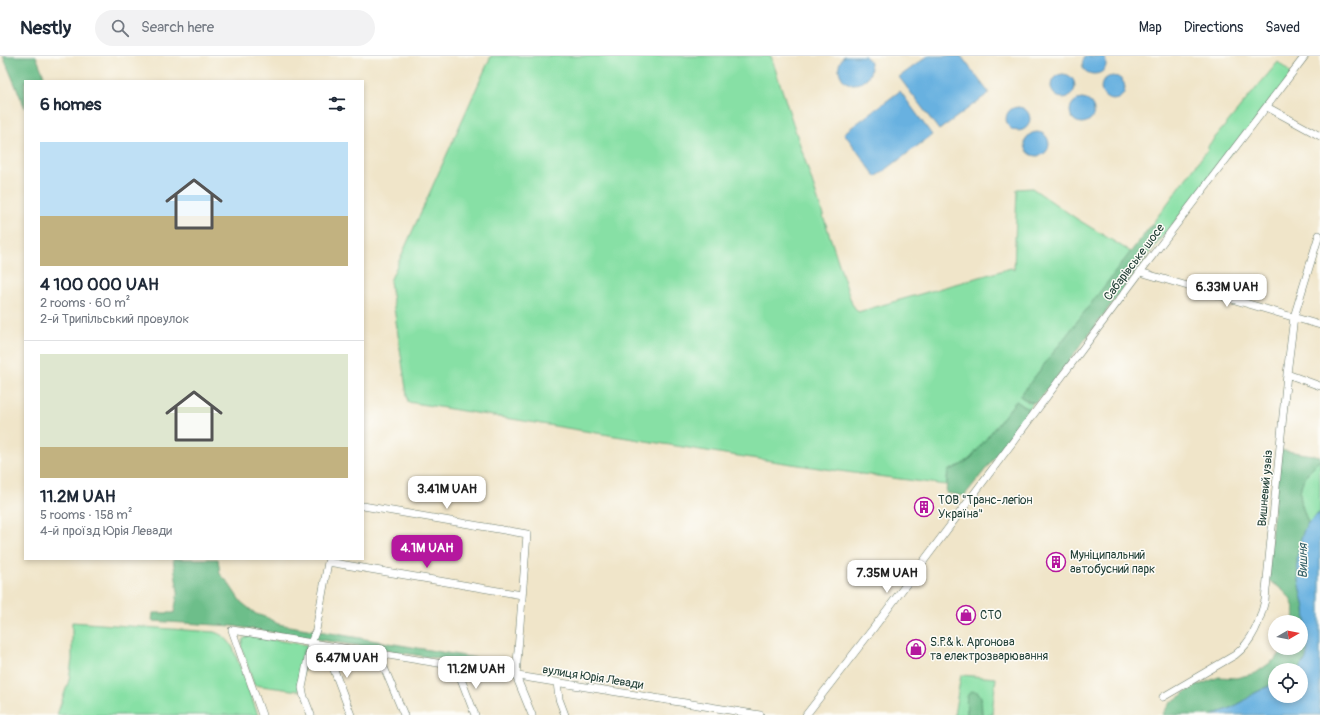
<!DOCTYPE html>
<html lang="en">
<head>
<meta charset="utf-8">
<style>
	:root { --surface:#fff; --page:#f2f2f3; --text:#1f2937; --muted:#747a83; --line:#e0e1e3; --accent:#b5179e }
	body { margin:0; font-family:Pangolin,sans-serif; background:var(--page); color:var(--text); height:100vh; display:flex; flex-direction:column; font-size:15px; white-space:nowrap }
	* { box-sizing:border-box; margin:0 }
	p { font-size:13px; color:var(--muted) }
	.icon { flex:none; width:22px; height:22px; fill:none; stroke:currentColor; stroke-width:2; stroke-linecap:round; stroke-linejoin:round }
	.map { position:relative; flex:1; overflow:hidden }
	.details { position:absolute; left:24px; top:24px; width:340px; height:480px; display:flex; flex-direction:column; background:var(--surface); border-radius:0px; box-shadow:0 2px 6px #0003 }
	.details>* { flex:none }
	.needle { width:26px; rotate:81deg }
	.controls { position:absolute; left:1268px; top:559px; display:grid; gap:8px }
	.controls a { display:grid; place-items:center; width:40px; height:40px; border-radius:50%; background:var(--surface); box-shadow:0 2px 6px #0003; font-size:20px }
	.price { position:absolute; translate:-50% -34px; padding:0 9px; border-radius:8px; background:#fff; color:#222; font-size:13px; line-height:26px; filter:drop-shadow(0 1px 2px #0008) }
	.price::after { content:''; position:absolute; left:50%; top:24px; width:12px; height:9px; margin-left:-6px; background:inherit; clip-path:polygon(0 0,100% 0,50% 100%) }
	.price.current { background:var(--accent); color:#fff }
	ul { padding:0; list-style:none }
	li { display:grid; align-content:center; gap:8px; height:212px; padding:0 16px }
	li+li { border-top:1px solid var(--line) }
	li span { display:grid; place-items:center; height:124px; border-radius:0px; color:#555 }
	li>.icon { margin-inline-start:auto }
	span .icon { width:72px; height:72px; fill:#fffc; stroke-width:1 }
	li b { font-size:17px }
	h2 { display:flex; justify-content:space-between; align-items:center; height:48px; padding:0 16px; font-size:17px }
	header { display:flex; align-items:center; gap:24px; box-sizing:border-box; height:56px; padding:0 20px; background:var(--surface); border-bottom:1px solid var(--line) }
	header strong { font-size:19px }
	nav { display:flex; gap:22px; margin-inline-start:auto; font-size:14px }
	.search { width:280px; height:36px; background:var(--page); display:flex; align-items:center; gap:10px; box-sizing:border-box; padding:0 14px; border-radius:22px; color:var(--muted); font-size:15px }
	.map>svg:first-child { display:block }
	.green { fill:#87e0a5; stroke:#538e6c }
	.forest { fill:#6dbe8a; stroke:#467e5f }
	.water { fill:#68b1e0; stroke:#44778a }
	.lines { fill:none; stroke-linecap:round; stroke-linejoin:round }
	.minor-casing { stroke:#687868; stroke-width:8 }
	.minor { stroke:#fff; stroke-width:7 }
	.labels { text-anchor:middle; stroke-width:3; stroke-linejoin:round; paint-order:stroke }
	.street-label { font-size:12px; fill:#1f3d34; stroke:#fdfcf7 }
	.poi-label { font-size:12px; fill:#1f3d34; stroke:#fdfcf7; text-anchor:start }
	.water-label { font-size:13px; font-style:italic; fill:#356068; stroke:#fdfcf7 }
</style>
</head>
<body>
<header>
<strong>Nestly</strong>
<div class="search"><svg class="icon" aria-label="search" viewBox="0 0 24 24"><circle cx="10" cy="10" r="6"/><path d="M15 15l6 6"/></svg>Search here</div>
<nav><a>Map</a><a>Directions</a><a>Saved</a></nav>
</header>
<div class="map">
<svg width="1320" height="659" viewBox="0 0 1320 659">
	<rect width="100%" height="100%" fill="#fdfcf7"/>
	<filter id="ink" filterUnits="userSpaceOnUse"><feTurbulence type="fractalNoise" baseFrequency=".025" numOctaves="2"/><feDisplacementMap in="SourceGraphic" scale="8" xChannelSelector="R" yChannelSelector="G"/><feConvolveMatrix kernelMatrix="1 2 1 2 8 2 1 2 1" color-interpolation-filters="sRGB"/></filter>
	<filter id="wash" filterUnits="userSpaceOnUse"><feTurbulence type="fractalNoise" baseFrequency=".012" numOctaves="4" result="noise"/><feDisplacementMap in="SourceGraphic" scale="16" xChannelSelector="R" yChannelSelector="G"/><feGaussianBlur stdDeviation="0.9" result="paint"/><feColorMatrix in="noise" values="0 0 0 0 0 0 0 0 0 0 0 0 0 0 0 0 0 1.4 0 .05"/><feComposite in="paint" operator="in"/></filter>
	<g filter="url(#wash)">
		<rect width="100%" height="100%" fill="#f0e5c9"/>
		<path class="green" d="M491,0H771L852,248L858,256L1011,212L1014,214L1017,133L1032,132L1077,163L1131,196L1020,340L1028,346L1033,347L1028,353L1016,345L971,402L961,409L948,415L946,429L839,415L725,398L408,346L390,225Z
			M1278,6L1292,18L1256,66L1159,185L1157,173L1152,168L1208,93V90Z
			M1320,404V456L1308,467C1297,438 1295,427 1320,404Z
			M72,566L214,576C223,579 228,583 233,592L258,659H57L69,624L72,604Z
			M248,580L308,589L299,635L254,629L241,590L243,583Z
			M961,619L996,622L992,657L993,659H982L981,641L967,651V659H954Z"/>
		<path class="forest" d="M3,0H36L46,25H25V52Z
			M1152,168L1157,173L1159,185L1048,333C1037,347 1036,351 1020,340Z
			M1016,345L1028,353L1029,359L964,440L946,437L948,415L961,409L971,402Z
			M1280,394L1320,400V404C1295,427 1297,438 1308,467L1304,474L1299,492L1297,502L1298,520L1305,552L1308,590L1306,603L1299,614H1275V627L1253,638L1244,645L1231,652L1213,659H1162L1170,647L1194,631L1219,621L1236,622L1256,617L1277,602L1284,592H1301V566H1294C1298,544 1284,534 1267,523Z
			M173,503H218L220,518L227,525L241,546L256,558L268,562L278,568L505,607L504,613L233,570L152,565L153,557H174L178,536Z
			M971,635L978,636L981,641L982,659H967C967,651 964,641 971,635Z"/>
		<path class="water" d="M844,0H865C885,20 848,41 840,18C837,11 840,5 844,0Z
			M928,0H961L989,37L939,74L899,21Z
			M1085,0H1104C1116,24 1072,24 1085,0Z
			M1051 30a12 12 0 1 1 24 0a12 12 0 1 1-24 0Z
			M1101 32a12 12 0 1 1 24 0a12 12 0 1 1-24 0Z
			M900,35L932,79L876,121L844,77Z
			M1070 55a12 12 0 1 1 24 0a12 12 0 1 1-24 0Z
			M1006 63a12 12 0 1 1 24 0a12 12 0 1 1-24 0Z
			M1025 88a12 12 0 1 1 24 0a12 12 0 1 1-24 0Z
			M1320,456V659H1213L1231,652L1244,645L1253,638L1275,627V640H1301V614H1299L1306,603L1308,590L1305,552L1298,520L1297,502L1301,482L1304,474L1308,467Z"/>
	</g>
	<g filter="url(#ink)">
		<g class="lines">
			<g class="minor-casing">
				<path id="minor" d="M1267,51L1320,80
					M1140,216L1320,269
					M1287,318L1320,330
					M363,450L527,478L516,620L532,659
					M329,590L328,598L351,659
					M384,598L383,609L404,659
					M463,611L461,623L475,659
					M557,626L559,643L565,659
					M1163,641L1235,599C1253,585 1260,565 1265,544L1287,318L1294,261L1319,179
					M262,659L232,574L760,659
					M311,659L304,641L302,632L311,587L316,574L328,506L522,539
					M806,659L872,574L1140,216L1305,0"/>
			</g>
			<use href="#minor" class="minor"/>
		</g>
	</g>
	<defs>
		<g id="building-ring" transform="scale(1)"><circle r="9.5" fill="#fdfcf7" stroke="#b5179e" stroke-width="1.5"/><path d="M-4-6H4V6H1V3H-1V6H-4ZM-2.5-4.3h1.7v1.8h-1.7ZM.8-4.3h1.7v1.8H.8ZM-2.5-1h1.7V.8h-1.7ZM.8-1h1.7V.8H.8Z" fill="#b5179e"/></g>
		<g id="shop-ring" transform="scale(1)"><circle r="9.5" fill="#fdfcf7" stroke="#b5179e" stroke-width="1.5"/><path d="M-5-2.5h2.3a2.7 3.5 0 0 1 5.4 0H5L5.5 6h-11ZM-1.5-2.5h3a1.5 2.3 0 0 0-3 0Z" fill="#b5179e"/></g>
	</defs>
	<g fill-rule="evenodd">
		<use href="#building-ring" x="924" y="451"/>
		<use href="#building-ring" x="1056" y="506"/>
		<use href="#shop-ring" x="966" y="559"/>
		<use href="#shop-ring" x="916" y="593"/>
	</g>
	<g class="labels">
		<g class="street-label">
			<text transform="translate(1134 206) rotate(-53)" y="4">Сабарівське шосе</text>
			<text transform="translate(1265 432) rotate(-85)" y="4">Вишневий узвіз</text>
			<text transform="translate(593 621) rotate(9)" y="4">вулиця Юрія Левади</text>
		</g>
		<g class="poi-label">
			<text x="938" y="448">ТОВ "Транс-легіон<tspan x="938" dy="14">Україна"</tspan></text>
			<text x="1070" y="503">Муніципальний<tspan x="1070" dy="14">автобусний парк</tspan></text>
			<text x="980" y="563">СТО</text>
			<text x="930" y="590">S.P.&amp; k. Аргонова<tspan x="930" dy="14">та електрозварювання</tspan></text>
		</g>
		<g class="water-label">
			<text transform="translate(1302 505) rotate(-90)" y="5">Вишня</text>
		</g>
	</g>
</svg>
<div class="controls">
<a><svg class="needle" viewBox="-14 -14 28 28"><path d="M0-13l5 13h-10z" fill="#e53935"/><path d="M0 13l5-13h-10z" fill="#747a83"/></svg></a>
<a><svg class="icon" aria-label="locate" viewBox="0 0 24 24"><circle cx="12" cy="12" r="6"/><path d="M12 2v4M12 18v4M2 12h4M18 12h4"/></svg></a>
</div>
<b class="price" style="left:1227px;top:252px">6.33M UAH</b>
<b class="price" style="left:447px;top:454px">3.41M UAH</b>
<b class="price current" style="left:427px;top:513px">4.1M UAH</b>
<b class="price" style="left:887px;top:538px">7.35M UAH</b>
<b class="price" style="left:347px;top:623px">6.47M UAH</b>
<b class="price" style="left:476px;top:634px">11.2M UAH</b>
<section class="details">
<h2>6 homes<svg class="icon" aria-label="filters" viewBox="0 0 24 24"><path d="M4 7h16M4 17h16"/><circle cx="9" cy="7" r="2"/><circle cx="15" cy="17" r="2"/></svg></h2>
<ul>
<li><span style="background:linear-gradient(#bfe0f5 60%,#c2b280 0)"><svg class="icon" aria-label="home" viewBox="0 0 24 24"><path d="M3 11l9-7 9 7M6 9v11h12V9"/></svg></span><div><b>4 100 000 UAH</b><p>2 rooms · 60 m²</p><p>2-й Трипільський провулок</p></div></li>
<li><span style="background:linear-gradient(#dfe7d0 75%,#c2b280 0)"><svg class="icon" aria-label="home" viewBox="0 0 24 24"><path d="M3 11l9-7 9 7M6 9v11h12V9"/></svg></span><div><b>11.2M UAH</b><p>5 rooms · 158 m²</p><p>4-й проїзд Юрія Левади</p></div></li>
</ul>
</section>
</div>
</body>
</html>
